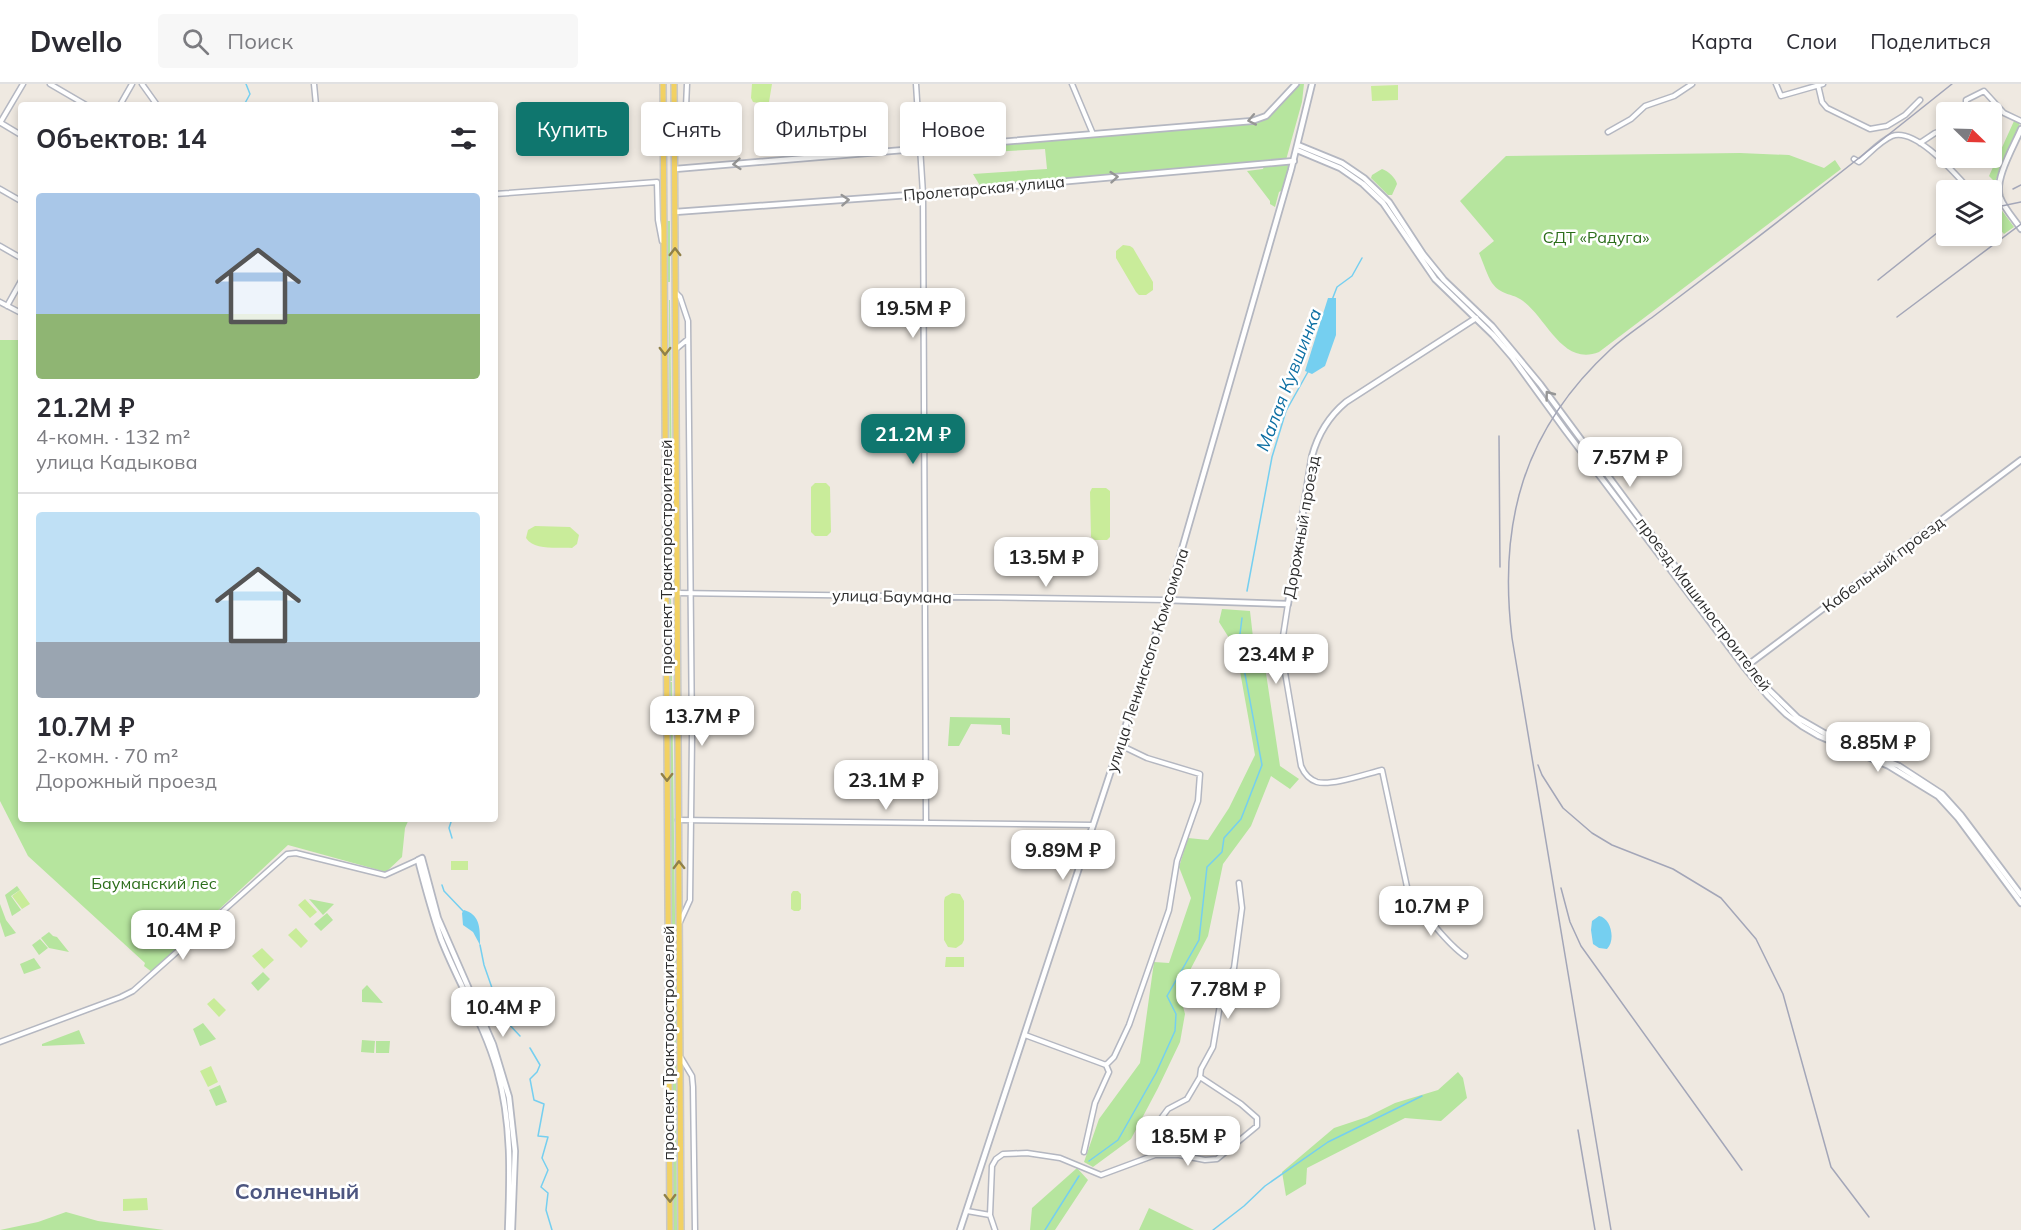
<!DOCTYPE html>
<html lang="ru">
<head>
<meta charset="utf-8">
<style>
	:root { --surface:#fff; --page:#f7f7f7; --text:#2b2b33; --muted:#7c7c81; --line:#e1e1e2; --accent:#0f766e }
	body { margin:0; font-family:Mulish,sans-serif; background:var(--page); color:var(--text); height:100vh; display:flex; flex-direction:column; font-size:22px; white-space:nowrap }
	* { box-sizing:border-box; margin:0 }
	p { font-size:20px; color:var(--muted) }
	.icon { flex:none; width:33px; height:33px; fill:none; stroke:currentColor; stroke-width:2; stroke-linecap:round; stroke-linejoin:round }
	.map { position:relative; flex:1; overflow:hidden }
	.side { position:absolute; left:18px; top:18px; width:480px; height:720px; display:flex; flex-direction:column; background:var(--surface); border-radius:6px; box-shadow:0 3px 9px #0003 }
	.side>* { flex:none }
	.top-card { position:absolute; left:516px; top:18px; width:570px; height:54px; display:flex; gap:12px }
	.needle { width:39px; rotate:113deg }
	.fabs { position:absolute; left:1936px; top:18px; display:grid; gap:12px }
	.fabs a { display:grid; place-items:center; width:66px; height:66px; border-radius:6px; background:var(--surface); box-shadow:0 3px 9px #0003; font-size:30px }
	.price { position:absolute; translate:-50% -51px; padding:0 14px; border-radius:12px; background:#fff; color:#222; font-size:20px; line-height:39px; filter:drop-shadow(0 2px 3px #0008) }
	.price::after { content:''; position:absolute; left:50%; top:36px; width:18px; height:14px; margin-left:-9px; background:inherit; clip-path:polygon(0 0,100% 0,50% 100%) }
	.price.current { background:var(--accent); color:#fff }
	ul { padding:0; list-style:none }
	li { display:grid; align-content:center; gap:12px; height:318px; padding:0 18px }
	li+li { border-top:2px solid var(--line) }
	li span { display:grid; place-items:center; height:186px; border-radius:6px; color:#555 }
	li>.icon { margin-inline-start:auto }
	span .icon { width:108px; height:108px; fill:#fffc; stroke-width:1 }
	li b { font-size:26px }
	h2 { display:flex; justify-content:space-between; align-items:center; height:72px; padding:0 18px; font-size:26px }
	.tag { padding:0 21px; border-radius:6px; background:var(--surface); box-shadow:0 3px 9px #0003; font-size:21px; line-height:54px }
	.tag.current { background:var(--accent); color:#fff }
	header { display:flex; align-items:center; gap:36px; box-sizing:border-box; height:84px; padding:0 30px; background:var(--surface); border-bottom:2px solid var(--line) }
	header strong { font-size:28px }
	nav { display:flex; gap:33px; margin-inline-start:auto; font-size:21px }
	.search { width:420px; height:54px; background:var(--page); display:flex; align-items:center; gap:15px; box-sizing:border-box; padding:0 21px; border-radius:6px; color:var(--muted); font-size:22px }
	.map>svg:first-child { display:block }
	.green { fill:#b6e59e }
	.pitch { fill:#c9ec9a }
	.water { fill:#75cff0 }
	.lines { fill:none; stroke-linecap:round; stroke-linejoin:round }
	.stream { stroke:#75cff0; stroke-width:1.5 }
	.minor-casing { stroke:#b4b7c1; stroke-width:7 }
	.tertiary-casing { stroke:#b4b7c1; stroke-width:8 }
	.secondary-casing { stroke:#b4b7c1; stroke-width:8 }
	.primary-casing { stroke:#c9c9c9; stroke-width:8 }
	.minor { stroke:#fff; stroke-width:4 }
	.tertiary { stroke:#fff; stroke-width:4.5 }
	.secondary { stroke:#fff; stroke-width:4.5 }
	.primary { stroke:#f2d163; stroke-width:5 }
	.rail { stroke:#a3a6b8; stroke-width:1.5 }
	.oneway { stroke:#969696 }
	.oneway2 { stroke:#908048 }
	.labels { text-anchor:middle; stroke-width:5; stroke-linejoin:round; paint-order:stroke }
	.street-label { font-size:16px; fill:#2e2e2e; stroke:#fff }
	.park-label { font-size:16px; fill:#2c6e1b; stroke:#fff }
	.water-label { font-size:18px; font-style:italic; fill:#0d6fa3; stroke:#fff }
	.district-label { font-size:22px; font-weight:bold; fill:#4d5680; stroke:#fff }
</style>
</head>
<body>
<header>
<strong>Dwello</strong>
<div class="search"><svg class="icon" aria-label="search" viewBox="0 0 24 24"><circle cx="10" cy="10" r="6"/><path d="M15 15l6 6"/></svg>Поиск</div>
<nav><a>Карта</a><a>Слои</a><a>Поделиться</a></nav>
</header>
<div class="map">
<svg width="2021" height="1146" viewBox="0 0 2021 1146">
	<rect width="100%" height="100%" fill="#efe9e1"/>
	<path class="green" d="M1296,0H1304L1302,18L1286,76L982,105L973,90L1047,85L1045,65L972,69L985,58L1260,35Z
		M2014,37L2020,39L1995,98L1989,92Z
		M1740,69L1789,71L1824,84L1835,76L1841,85L1599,268C1561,283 1546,231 1520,215C1510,209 1501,211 1492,199C1487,191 1483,178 1479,169L1494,157L1460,117L1506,72Z
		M1289,80L1290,82L1283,106L1279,108L1275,123L1270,120V117L1247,87L1263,85L1264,82Z
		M1382,85C1388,87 1396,94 1397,100L1392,111H1388L1371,94L1372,91Z
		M2000,124L2014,143L2004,150L1992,137V127Z
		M667,137H670V198H668Z
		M669,216H670L673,497H670Z
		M0,256H21V735H409L405,744L402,773L386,788L288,761L152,888L144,882L145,879L28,772L0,717Z
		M669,515H671L672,597H669Z
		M1222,525L1250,527L1255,571L1264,576L1280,682L1299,695L1290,705L1271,692L1251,742L1223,780L1208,852L1179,907L1185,930L1180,958L1158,1004L1131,1055L1093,1083L1084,1078L1099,1035L1140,979L1154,878L1169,879L1191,814L1179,783L1188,754L1208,756L1229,724L1255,671L1236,565L1219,538Z
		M670,598H672L676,907L672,908Z
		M950,633L1010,634V651L1002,650L1001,641L971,640L959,662H948Z
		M852,676H878V691L852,690Z
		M17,802L20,806L11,812L21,826L12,832L5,811Z
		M309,815L334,820L323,831Z
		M0,820L6,836L16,849L5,853L0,838Z
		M327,829L333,836L321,847L314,840Z
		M49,848L53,852L57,853L69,868L49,864L41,854Z
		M40,855L48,864L39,871L32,861Z
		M34,874L41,884L24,890L20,880Z
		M263,888L270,895L258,907L251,899Z
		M367,901L383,919L362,918V906Z
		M673,923H676L677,1146H674L673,1134Z
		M203,939L216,955L200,962L193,945Z
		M79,946L85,960L42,962V960Z
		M362,956L375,957L374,969L361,968Z
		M376,957H390L389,969H376Z
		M1458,988L1463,994L1467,1014L1441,1037L1405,1034L1307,1084L1306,1100L1286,1112L1282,1088L1334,1044L1367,1033L1395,1019L1438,1006Z
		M220,1001L227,1018L216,1022L209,1006Z
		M1077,1084L1088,1096L1055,1146H1030L1032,1124Z
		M1149,1124L1194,1146H1139Z
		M66,1128L98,1137L164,1146H0L38,1138Z"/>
	<path class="pitch" d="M752,0H772L769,18L766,20L753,18L751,14Z
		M1398,1V16L1372,17L1371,2Z
		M1123,161L1130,162L1133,164L1153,198V206L1146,211H1139L1136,208L1116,174V167Z
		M815,399H826L830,403L831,448L827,452H815L811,448V403Z
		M1092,404H1106L1110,407V453L1107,456H1095L1091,453L1090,408Z
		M535,442L570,443L579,451L577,460L572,464C558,463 534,467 526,454L528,446Z
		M451,777H468V786H451Z
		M20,806L30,820L22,825L12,812Z
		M793,807H798L801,810V825L799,827H794L791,825V810Z
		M952,809L960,810L964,817V856L962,860L956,864L948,863L944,856V817L945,813Z
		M305,815L317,828L310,834L298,821Z
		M296,844L308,857L301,864L288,851Z
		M262,864L274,876L264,885L252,872Z
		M946,873H964V883H945Z
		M214,914L226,926L219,933L207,920Z
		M211,982L218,998L208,1003L200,987Z
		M147,1114L148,1126L123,1127V1115Z"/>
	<path class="water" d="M1328,214H1336V251L1325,282L1312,290L1305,287Z
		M464,826C481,831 480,846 480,861L473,848L463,841L462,829Z
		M1599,832C1611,834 1616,856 1607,865L1599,864L1593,860L1591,846L1592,837Z"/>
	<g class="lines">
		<path class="stream" d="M244,21L250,10L246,0
			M1332,216L1337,203L1352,192L1362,174
			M1247,507L1272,373L1286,327L1309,286
			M452,735L449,744L452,754
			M442,801L444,807L464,828
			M480,861L484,881L499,924
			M507,938L520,952
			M530,964L540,981L537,988L530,995L534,1016L544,1020L538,1052L548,1053L542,1074L548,1086L541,1103L548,1109L546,1126L552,1146
			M1089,1077L1118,1056L1156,989L1175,947L1176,930L1167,912L1199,856L1207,783L1222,768L1224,754L1241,735L1262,681L1239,558L1242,534
			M1045,1146L1079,1092
			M1213,1146L1244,1122L1265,1102L1328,1058L1422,1012"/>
		<g class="minor-casing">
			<path id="minor" d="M50,0L86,21
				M142,0L157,21
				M314,0L316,21
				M916,0L923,110L926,739
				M1072,0L1093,50
				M1776,0L1781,12L1823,0
				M1818,1L1822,18L1827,24L1870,45L1887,42L1905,31L1920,16
				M120,21L132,0
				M1966,28V16L1984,7L2004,29L2021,37
				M0,39L23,0
				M1,39L21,51
				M675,46L686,23L687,0
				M1608,48L1631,35L1645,22L1674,12L1692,0
				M1920,59L1935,49L1947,45
				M1854,75L1859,78C1869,70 1880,57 1892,52C1916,43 1956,91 1970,106
				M657,98L658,136L662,157
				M0,105L21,117
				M495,110L657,98
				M1992,113L1999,111
				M0,162L21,174
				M676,209L680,213L688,237L692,653L690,816L680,838
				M0,218L21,229
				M7,222L21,197
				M676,265L688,255
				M677,509L1167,516
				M1288,520L1281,565L1301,682C1304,689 1308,695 1317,698C1331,702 1366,690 1382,686L1410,817C1431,833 1443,857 1465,872
				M678,736L1093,741
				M1025,951L1106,981
				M0,958L121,913L133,907L287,770L296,769L385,791L418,776
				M680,972L692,992L693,1003L695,1146
				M1106,981L1114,973L1129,941L1169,826L1177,777L1198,717L1200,690L1147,674L1120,661
				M1151,1048L1168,1025L1187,1015L1200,993L1201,985L1213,963L1223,903L1234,884L1242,824L1239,799
				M1084,1068L1095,1019L1109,988L1106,981
				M967,1127L990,1131L995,1146
				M990,1131L992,1082L996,1075L1003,1070L1027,1069L1060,1074L1101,1091L1155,1071H1179L1205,1076L1217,1075L1257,1042V1034L1241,1020L1200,993"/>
		</g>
		<g class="tertiary-casing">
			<path id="tertiary" d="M2021,45C2014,62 1994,95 2000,113C2004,124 2014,135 2021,145
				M675,85L1252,37L1266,32L1296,0
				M675,128L923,110L1294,77
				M1167,516L1288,520L1312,372C1318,350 1328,333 1346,318L1476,234
				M1748,581L2021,376
				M508,1146C510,1092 512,1039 497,986C484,940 458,899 441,855C432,829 425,803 418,776L422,774L438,834L493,960L509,1013L515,1067L512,1146"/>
		</g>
		<g class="secondary-casing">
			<path id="secondary" d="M1298,61L1342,79L1364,94L1389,118L1423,170L1444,196L1492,242L1540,300L1740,570L1762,599L1798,634L1831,653L1899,682L1942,710L1961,731L2021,811
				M1297,66L1340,84L1363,100L1383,119L1435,195L1493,251L1512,273L1565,346L1745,584L1768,612L1786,630L1802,642L1819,652L1889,682L1938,712L1958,734L2021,819
				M960,1146L1169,510L1291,86L1312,0"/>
		</g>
		<g class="primary-casing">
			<path id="primary" d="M663,0L670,1146
				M674,0L681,1146"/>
		</g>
		<use href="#minor" class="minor"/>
		<use href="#tertiary" class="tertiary"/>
		<use href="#secondary" class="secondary"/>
		<use href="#primary" class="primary"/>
		<path class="rail" d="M2013,105L2021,101
			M1992,124L2021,118
			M1878,196L1947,141
			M1897,233L2021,140
			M1499,352L1500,483
			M1538,681L1542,691L1563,724L1592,749L1612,761L1673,785L1721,814L1756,855L1783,910L1831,1083L1869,1133
			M1561,804L1570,838L1581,862L1742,1086
			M1578,1046L1595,1146
			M1611,1146L1512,554C1498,439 1523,346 1611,265C1624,253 1639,243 1654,232C1683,210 1712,188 1741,166C1812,112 1882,56 1952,0"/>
	</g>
	<defs><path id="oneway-chevron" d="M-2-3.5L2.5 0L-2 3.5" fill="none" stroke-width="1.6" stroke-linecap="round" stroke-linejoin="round" transform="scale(1.5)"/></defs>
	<g class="oneway">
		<use href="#oneway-chevron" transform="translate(1252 36) rotate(169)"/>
		<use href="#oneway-chevron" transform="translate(737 80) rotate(175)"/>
		<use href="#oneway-chevron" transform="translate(1114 93) rotate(-5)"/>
		<use href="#oneway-chevron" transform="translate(845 116) rotate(-4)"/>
		<use href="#oneway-chevron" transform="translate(1549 311) rotate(-127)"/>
	</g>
	<g class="oneway2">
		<use href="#oneway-chevron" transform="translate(675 168) rotate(-90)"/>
		<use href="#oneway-chevron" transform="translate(665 267) rotate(90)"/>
		<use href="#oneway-chevron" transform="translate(667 693) rotate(90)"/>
		<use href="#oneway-chevron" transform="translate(679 781) rotate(-91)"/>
		<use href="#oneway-chevron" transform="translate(670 1114) rotate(89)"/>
	</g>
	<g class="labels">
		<g class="street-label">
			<text transform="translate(984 104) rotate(-5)" y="6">Пролетарская улица</text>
			<text transform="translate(1301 443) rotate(-80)" y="6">Дорожный проезд</text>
			<text transform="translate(666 473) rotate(-90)" y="6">проспект Тракторостроителей</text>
			<text transform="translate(1883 480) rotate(-37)" y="6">Кабельный проезд</text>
			<text transform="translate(892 512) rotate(1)" y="6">улица Баумана</text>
			<text transform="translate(1704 520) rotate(53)" y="6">проезд Машиностроителей</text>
			<text transform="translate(1147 576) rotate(-72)" y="6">улица Ленинского Комсомола</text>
			<text transform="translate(668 959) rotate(-90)" y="6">проспект Тракторостроителей</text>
		</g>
		<g class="park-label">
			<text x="1596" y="159">СДТ «Радуга»</text>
			<text x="154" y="805">Бауманский лес</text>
		</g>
		<g class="water-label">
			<text transform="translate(1289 296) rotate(-69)" y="6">Малая Кувшинка</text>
		</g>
		<g class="district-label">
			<text x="297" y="1115">Солнечный</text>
		</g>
	</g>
</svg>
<div class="fabs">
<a><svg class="needle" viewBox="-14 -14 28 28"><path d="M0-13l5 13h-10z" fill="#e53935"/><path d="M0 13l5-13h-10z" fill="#7c7c81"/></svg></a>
<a><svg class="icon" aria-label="layers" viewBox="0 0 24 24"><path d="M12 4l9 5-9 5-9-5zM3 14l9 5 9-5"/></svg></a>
</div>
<b class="price" style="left:913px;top:255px">19.5M ₽</b>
<b class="price current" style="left:913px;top:381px">21.2M ₽</b>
<b class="price" style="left:1630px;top:404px">7.57M ₽</b>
<b class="price" style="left:1046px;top:504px">13.5M ₽</b>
<b class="price" style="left:1276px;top:601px">23.4M ₽</b>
<b class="price" style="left:702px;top:663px">13.7M ₽</b>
<b class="price" style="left:1878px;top:689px">8.85M ₽</b>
<b class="price" style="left:886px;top:727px">23.1M ₽</b>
<b class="price" style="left:1063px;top:797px">9.89M ₽</b>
<b class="price" style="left:1431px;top:853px">10.7M ₽</b>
<b class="price" style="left:183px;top:877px">10.4M ₽</b>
<b class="price" style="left:1228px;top:936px">7.78M ₽</b>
<b class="price" style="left:503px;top:954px">10.4M ₽</b>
<b class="price" style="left:1188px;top:1083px">18.5M ₽</b>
<div class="top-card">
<a class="tag current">Купить</a>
<a class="tag">Снять</a>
<a class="tag">Фильтры</a>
<a class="tag">Новое</a>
</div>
<section class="side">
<h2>Объектов: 14<svg class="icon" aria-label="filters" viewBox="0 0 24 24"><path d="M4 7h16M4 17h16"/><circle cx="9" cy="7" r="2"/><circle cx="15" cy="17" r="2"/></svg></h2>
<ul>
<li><span style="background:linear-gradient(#a9c7e8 65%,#8fb573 0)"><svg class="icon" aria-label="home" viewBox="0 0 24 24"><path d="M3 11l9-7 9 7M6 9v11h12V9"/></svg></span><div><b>21.2M ₽</b><p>4-комн. · 132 m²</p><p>улица Кадыкова</p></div></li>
<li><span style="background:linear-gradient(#bfe0f5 70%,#9aa5b1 0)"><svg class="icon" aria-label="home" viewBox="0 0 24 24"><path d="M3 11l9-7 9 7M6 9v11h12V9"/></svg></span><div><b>10.7M ₽</b><p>2-комн. · 70 m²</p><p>Дорожный проезд</p></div></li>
</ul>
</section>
</div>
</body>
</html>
